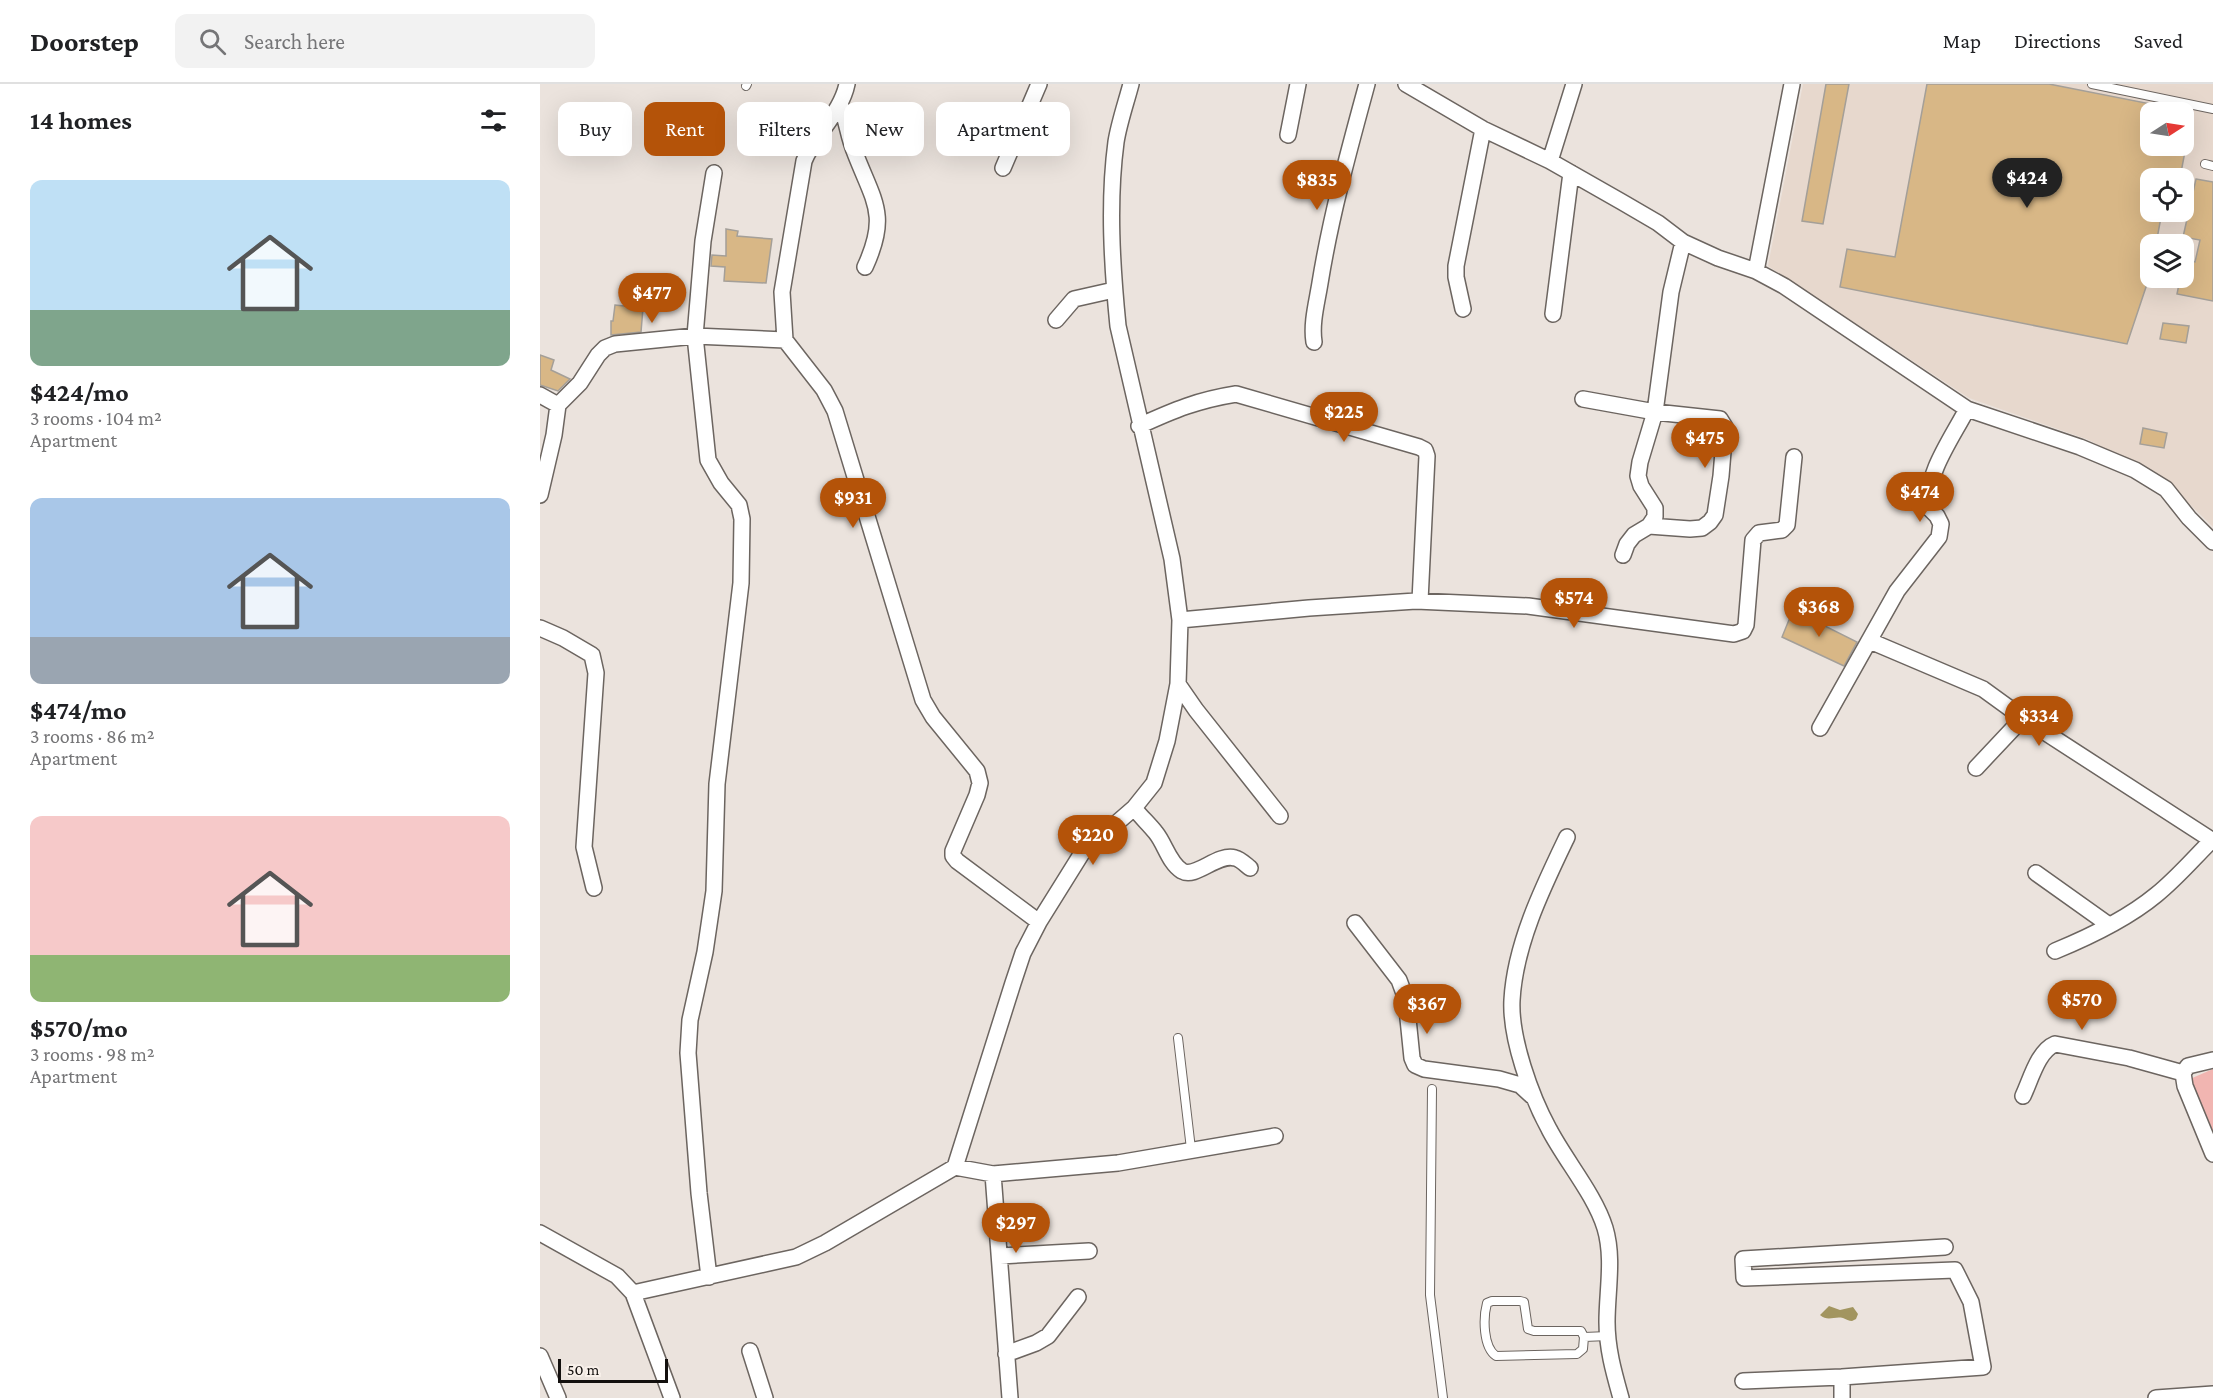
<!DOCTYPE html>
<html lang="en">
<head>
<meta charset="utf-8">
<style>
	:root { --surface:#fff; --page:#f2f2f2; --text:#202124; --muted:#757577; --line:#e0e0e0; --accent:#b45309 }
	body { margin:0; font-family:"Crimson Pro",serif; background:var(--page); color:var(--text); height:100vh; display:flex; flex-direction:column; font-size:22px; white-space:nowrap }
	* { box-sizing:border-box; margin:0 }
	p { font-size:20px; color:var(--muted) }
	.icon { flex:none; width:33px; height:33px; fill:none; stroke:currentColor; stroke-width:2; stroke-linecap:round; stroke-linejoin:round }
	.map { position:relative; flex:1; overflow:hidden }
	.panel { display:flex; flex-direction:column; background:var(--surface); width:540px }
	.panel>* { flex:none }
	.top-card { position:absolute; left:18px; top:18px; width:570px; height:54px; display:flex; gap:12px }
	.needle { width:39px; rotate:78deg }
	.buttons { position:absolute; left:1600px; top:18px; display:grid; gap:12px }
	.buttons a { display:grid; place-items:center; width:54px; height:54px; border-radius:12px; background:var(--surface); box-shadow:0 6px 24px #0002; font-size:30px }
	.scale { position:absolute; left:18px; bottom:15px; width:110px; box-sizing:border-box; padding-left:6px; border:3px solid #13100e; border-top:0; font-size:16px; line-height:21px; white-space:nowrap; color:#13100e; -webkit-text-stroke:4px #f8f0ea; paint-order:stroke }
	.price { position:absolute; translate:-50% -51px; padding:0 14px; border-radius:21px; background:var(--accent); color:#fff; font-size:20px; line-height:39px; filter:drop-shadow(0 2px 3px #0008) }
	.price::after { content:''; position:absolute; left:50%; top:36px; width:18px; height:14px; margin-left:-9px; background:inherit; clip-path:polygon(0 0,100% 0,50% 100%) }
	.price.selected { background:#222; color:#fff }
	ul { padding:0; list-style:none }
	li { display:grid; align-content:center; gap:12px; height:318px; padding:0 30px }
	li span { display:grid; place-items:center; height:186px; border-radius:12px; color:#555 }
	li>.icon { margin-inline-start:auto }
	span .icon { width:108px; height:108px; fill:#fffc; stroke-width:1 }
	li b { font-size:26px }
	h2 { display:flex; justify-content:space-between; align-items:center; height:72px; padding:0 30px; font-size:26px }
	.chip { padding:0 21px; border-radius:12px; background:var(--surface); box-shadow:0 6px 24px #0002; font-size:21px; line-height:54px }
	.chip.selected { background:var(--accent); color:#fff }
	header { display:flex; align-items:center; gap:36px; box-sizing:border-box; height:84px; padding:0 30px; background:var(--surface); border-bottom:2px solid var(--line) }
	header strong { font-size:28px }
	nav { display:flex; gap:33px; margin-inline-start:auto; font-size:21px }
	.search { width:420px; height:54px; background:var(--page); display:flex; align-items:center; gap:15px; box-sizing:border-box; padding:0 21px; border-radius:12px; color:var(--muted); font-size:22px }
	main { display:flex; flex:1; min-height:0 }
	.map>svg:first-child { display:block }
	.built { fill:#e7d8cd; fill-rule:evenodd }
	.green { fill:#f1b5b1 }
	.water { fill:#a2955f }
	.building { fill:#d8b786; stroke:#a49f98; stroke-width:1.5 }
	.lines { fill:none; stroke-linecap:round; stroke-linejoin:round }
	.lane-casing { stroke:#6c6560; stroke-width:10 }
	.street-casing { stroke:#6c6560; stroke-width:18 }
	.lane { stroke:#fff; stroke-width:8 }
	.street { stroke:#fff; stroke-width:15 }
</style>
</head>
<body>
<header>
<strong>Doorstep</strong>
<div class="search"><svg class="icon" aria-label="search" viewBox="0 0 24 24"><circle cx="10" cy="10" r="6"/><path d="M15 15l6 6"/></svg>Search here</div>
<nav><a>Map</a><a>Directions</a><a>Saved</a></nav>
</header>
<main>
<section class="panel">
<h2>14 homes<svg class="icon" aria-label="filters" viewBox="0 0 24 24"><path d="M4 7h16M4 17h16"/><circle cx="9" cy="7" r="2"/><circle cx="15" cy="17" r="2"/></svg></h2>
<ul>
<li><span style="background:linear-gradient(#bfe0f5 70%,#7fa58c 0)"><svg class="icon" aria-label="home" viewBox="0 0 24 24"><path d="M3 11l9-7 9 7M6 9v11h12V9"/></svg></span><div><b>$424/mo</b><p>3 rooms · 104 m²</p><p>Apartment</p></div></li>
<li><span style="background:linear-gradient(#a9c7e8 75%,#9aa5b1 0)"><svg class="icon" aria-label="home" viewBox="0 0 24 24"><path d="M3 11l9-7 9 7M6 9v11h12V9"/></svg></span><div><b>$474/mo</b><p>3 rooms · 86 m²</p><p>Apartment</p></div></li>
<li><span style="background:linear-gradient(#f6c9c9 75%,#8fb573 0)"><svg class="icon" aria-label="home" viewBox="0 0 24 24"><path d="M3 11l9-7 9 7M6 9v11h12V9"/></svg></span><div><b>$570/mo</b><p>3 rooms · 98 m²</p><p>Apartment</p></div></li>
</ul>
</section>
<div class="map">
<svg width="1673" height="1314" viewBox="0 0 1673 1314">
	<rect width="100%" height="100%" fill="#ebe3dd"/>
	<path class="built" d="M1263,0H1673V443L1629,400L1549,356L1429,314L1228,182ZM1611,28H1644V62H1611ZM1611,94H1644V128H1611ZM1611,160H1644V194H1611Z"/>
	<path class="green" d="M1673,985V1051L1650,995Z"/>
	<path class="water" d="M1289,1222L1300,1226L1313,1223L1318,1230L1316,1235L1312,1237C1309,1237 1306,1235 1303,1234C1294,1232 1288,1238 1280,1231Z"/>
	<path class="building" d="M1286,0H1309L1283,140L1262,137Z
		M1387,0H1509L1611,20V62H1646L1640,94H1611V128H1622L1616,160H1611L1610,191L1587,260L1300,203L1307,165L1355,173Z
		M1656,95L1673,98V217L1637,210L1640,195L1644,196V176L1655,178L1660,156L1643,153Z
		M186,145L198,147L197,152L232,155L226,199L184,197L185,183L171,182L172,171L186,172Z
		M75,221L103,224L101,248L71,251V237H73Z
		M1623,239L1649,242L1646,259L1620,255Z
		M0,271L14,276L11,286L30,295L18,307L0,301Z
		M1603,344L1627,349L1624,364L1600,360Z
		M1253,526L1317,558L1304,582L1242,553Z"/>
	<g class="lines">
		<g class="lane-casing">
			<path id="lane" d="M1552,0L1673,25
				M206,2L207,0
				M1665,80L1673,82
				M638,954L651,1065
				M892,1005L890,1211L903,1314
				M1044,1253L1041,1247H994L988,1245L984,1218L980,1217H952L947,1219C943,1234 943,1263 956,1272L1037,1270L1043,1265L1044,1253L1068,1252"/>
		</g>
		<g class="street-casing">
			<path id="street" d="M307,0C301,29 275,50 264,77L242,208L245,256L284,306L295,327L383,616L393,633L437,687L440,699L437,711L413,767V772L417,777L499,838
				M866,0L943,45L1010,77L1082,118L1118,139L1143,158L1178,174L1216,187L1244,202L1427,325L1540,363L1595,386L1626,405L1649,434L1673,458
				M300,20C307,36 308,53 315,69C334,118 349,131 325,183
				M748,51L758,0
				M1010,77L1034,0
				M463,84L499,0
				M1216,187L1252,0
				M923,225L916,193V182L943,45
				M1013,230L1031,89
				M516,236L534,215L574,206
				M774,258C771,239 777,218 780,199C791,131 809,66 827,0
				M0,311L18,321
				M1043,315L1115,328L1180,335L1185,343L1181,392L1175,431L1170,438L1162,444L1150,445L1109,442
				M599,342C634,326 658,316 696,310L879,363L885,366L887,372L880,517
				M0,411L14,351L18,321L40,299L58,271L65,264L75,260L155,252L245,256
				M1083,471L1087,460L1094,451L1109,442L1115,433V424L1101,402L1098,392L1100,378L1115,328L1131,208L1143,158
				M640,536L769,524L876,517L988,522L1194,550L1203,547L1206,541L1213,456L1219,449L1242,446L1247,441L1254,373
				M0,544L23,554L52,571L56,589L44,763L54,804
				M1330,557L1443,605L1483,634L1673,757
				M638,600L656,626L740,732
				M1280,644L1357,507L1399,453L1401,440L1397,432L1388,423C1386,389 1412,354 1427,325
				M1436,684L1483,634
				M594,724C601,733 609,740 616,749C625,760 629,779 642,787C656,795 677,769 695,774C700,775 705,780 710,784
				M1027,753C1003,803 975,860 972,916C970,954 991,1012 1009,1045C1025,1076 1055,1111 1065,1144C1074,1174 1067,1207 1067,1238C1067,1265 1074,1289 1081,1314
				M1496,789L1569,841
				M815,839L859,896L866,915L872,974L875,981L884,985L959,995L980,1001L992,1012
				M1515,867C1549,853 1587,835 1616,811C1636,795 1653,775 1672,756
				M1673,976L1648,982L1643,989L1645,1002L1673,1070
				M1483,1012C1491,995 1498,967 1515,960L1589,974L1643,989
				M415,1083L453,1090L470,1314
				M453,1090L578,1079L735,1052
				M0,1149L77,1192L93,1209L256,1173L285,1159L415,1083L473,899L483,869L499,838L542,769L594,724L614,699L627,657L638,600L640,536L632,475L578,242C572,182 568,118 576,58C579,39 586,19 591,0
				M460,1172L549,1167
				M169,1193L159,1109L148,969L150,936L165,868L174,807L177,700L201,499L202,435L199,421L181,399L168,376L155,252L163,157L174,89
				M93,1209L132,1314
				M210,1267L225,1314
				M466,1270L496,1259L508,1252L538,1213
				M0,1272L18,1314
				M1302,1293L1443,1283L1431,1218L1415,1186L1204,1194L1203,1175L1405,1163
				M1203,1297L1302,1293V1314
				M1616,1314L1673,1310"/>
		</g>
		<use href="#lane" class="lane"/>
		<use href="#street" class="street"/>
	</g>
</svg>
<div class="buttons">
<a><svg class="needle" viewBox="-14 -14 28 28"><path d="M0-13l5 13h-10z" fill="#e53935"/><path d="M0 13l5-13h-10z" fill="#757577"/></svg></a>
<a><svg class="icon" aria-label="locate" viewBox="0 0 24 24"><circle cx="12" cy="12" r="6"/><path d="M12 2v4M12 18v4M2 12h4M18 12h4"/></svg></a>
<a><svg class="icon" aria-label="layers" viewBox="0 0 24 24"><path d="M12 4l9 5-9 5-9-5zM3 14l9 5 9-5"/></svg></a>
</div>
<div class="scale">50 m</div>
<b class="price selected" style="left:1487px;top:125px">$424</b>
<b class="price" style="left:777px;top:127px">$835</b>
<b class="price" style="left:112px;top:240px">$477</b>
<b class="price" style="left:804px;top:359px">$225</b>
<b class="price" style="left:1165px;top:385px">$475</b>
<b class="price" style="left:1380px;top:439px">$474</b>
<b class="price" style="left:313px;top:445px">$931</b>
<b class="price" style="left:1034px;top:545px">$574</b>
<b class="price" style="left:1279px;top:554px">$368</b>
<b class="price" style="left:1499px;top:663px">$334</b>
<b class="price" style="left:553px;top:782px">$220</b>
<b class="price" style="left:1542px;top:947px">$570</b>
<b class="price" style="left:887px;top:951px">$367</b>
<b class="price" style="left:476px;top:1170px">$297</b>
<div class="top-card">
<a class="chip">Buy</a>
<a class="chip selected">Rent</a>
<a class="chip">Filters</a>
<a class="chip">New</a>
<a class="chip">Apartment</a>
</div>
</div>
</main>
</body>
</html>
